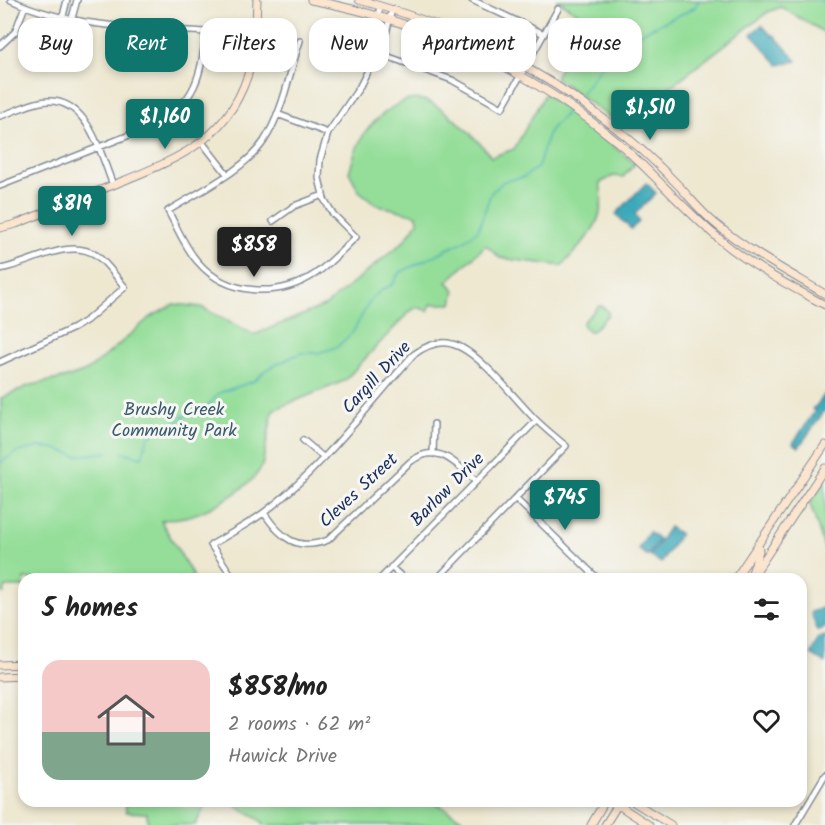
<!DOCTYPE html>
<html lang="en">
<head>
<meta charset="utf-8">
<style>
	:root { --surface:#fff; --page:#f6f6f6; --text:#222; --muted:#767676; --accent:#0f766e }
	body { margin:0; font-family:Kalam,sans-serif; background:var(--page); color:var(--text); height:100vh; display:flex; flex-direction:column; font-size:22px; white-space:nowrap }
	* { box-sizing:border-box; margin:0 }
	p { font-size:20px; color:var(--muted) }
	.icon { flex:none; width:33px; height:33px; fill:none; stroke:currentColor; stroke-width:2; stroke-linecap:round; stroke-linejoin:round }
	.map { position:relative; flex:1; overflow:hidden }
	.drawer { position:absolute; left:18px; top:573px; width:789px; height:234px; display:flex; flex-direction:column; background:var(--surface); border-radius:18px; box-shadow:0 3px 9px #0003 }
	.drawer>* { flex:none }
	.top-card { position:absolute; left:18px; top:18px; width:789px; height:54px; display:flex; gap:12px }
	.price { position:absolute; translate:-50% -51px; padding:0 14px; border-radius:6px; background:var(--accent); color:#fff; font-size:20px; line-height:39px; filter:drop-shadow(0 2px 3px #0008) }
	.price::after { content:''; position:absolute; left:50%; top:36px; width:18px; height:14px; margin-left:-9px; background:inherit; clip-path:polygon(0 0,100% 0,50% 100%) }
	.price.on { background:#222; color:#fff }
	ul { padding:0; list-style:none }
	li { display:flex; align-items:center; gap:18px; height:150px; padding:0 24px }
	li span { display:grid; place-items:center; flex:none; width:168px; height:120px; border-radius:18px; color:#555 }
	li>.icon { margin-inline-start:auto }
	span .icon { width:72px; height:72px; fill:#fffc; stroke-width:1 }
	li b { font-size:26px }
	h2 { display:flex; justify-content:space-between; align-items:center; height:72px; padding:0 24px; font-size:26px }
	.pill { padding:0 21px; border-radius:18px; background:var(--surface); box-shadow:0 3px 9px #0003; font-size:21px; line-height:54px }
	.pill.on { background:var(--accent); color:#fff }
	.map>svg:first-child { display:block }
	.green { fill:#94de99; stroke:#58867c; stroke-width:1.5 }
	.water { fill:#3ba9b9; stroke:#2b6c8c; stroke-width:1.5 }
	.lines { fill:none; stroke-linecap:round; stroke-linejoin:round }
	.stream { stroke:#3ba9b9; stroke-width:1.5 }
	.street-casing { stroke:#848c98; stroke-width:8 }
	.secondary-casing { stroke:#848c98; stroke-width:9 }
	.street { stroke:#fff; stroke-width:5 }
	.secondary { stroke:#fce5cf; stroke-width:7 }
	.labels { text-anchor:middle; stroke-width:6; stroke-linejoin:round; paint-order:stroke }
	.street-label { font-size:18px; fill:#1b2f5e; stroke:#f6f6f2 }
	.park-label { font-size:18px; fill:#395b6d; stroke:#f6f6f2 }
</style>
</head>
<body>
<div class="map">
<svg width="825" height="825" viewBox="0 0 825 825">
	<rect width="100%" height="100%" fill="#f6f6f2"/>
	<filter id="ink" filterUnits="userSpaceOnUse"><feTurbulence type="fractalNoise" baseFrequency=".0167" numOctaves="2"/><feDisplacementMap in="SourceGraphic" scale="12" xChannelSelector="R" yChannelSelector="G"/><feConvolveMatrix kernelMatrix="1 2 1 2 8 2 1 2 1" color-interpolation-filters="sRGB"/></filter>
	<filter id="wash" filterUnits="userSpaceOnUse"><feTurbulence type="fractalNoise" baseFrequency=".008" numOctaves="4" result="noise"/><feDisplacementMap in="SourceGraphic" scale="24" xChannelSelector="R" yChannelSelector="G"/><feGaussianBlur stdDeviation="1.35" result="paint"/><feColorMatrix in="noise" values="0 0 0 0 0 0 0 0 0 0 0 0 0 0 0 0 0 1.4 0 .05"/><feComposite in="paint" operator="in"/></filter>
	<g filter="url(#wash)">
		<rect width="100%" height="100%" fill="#eee8d1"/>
		<path class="green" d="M557,0H825V33L781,7L768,12L620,125L555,77L587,19Z
			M545,94L593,129L635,164L623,177L613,176L600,183C608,223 586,238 562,266L500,258L486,245L447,282L455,290L452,304H431L428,311L417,307L409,312L344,381L273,410L262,466C252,487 211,510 189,516C180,518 170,519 161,521L195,579H24V587H6L4,593L0,592L1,398L28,386L72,376L86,371L101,360L149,318L174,304L201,307L254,335L326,305L403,242L418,222L417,215L377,205L359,191L349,172C352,164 354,154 358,145C367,125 398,94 423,100C437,104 448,114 459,123C471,134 481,143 491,157L514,149Z
			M599,306H602L608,312V315L592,331H589L583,326V322Z
			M825,480V550L810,503Z
			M125,801H208L195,825H148L147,813L126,812Z
			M227,801H433L471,825H262L263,822Z"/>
		<path class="water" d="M762,25L772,36L774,35L797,61L779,65L751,34Z
			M646,183L656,193L635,214L639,222L631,229L616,214Z
			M825,394V410L799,447L793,443L815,411L812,409L817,405Z
			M669,527L680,534L661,563L650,556Z
			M649,532L659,539L648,556L638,549Z
			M825,607V628L817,631L811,612Z
			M825,637V663L811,654L818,639Z"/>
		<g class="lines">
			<path class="stream" d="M818,0L825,1
				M581,93L619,43L686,12L695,7L699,0
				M122,452L142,457L148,437L154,433L171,428L182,417L204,410L219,393L254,381L267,369L301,353H318L337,347L353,332L371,299L383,289L392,285L399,273L464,241L478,230L491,193L504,181L524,177L538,167L549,131L567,112
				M0,463L15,453L39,447L53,448L77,456L108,452"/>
		</g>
	</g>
	<g filter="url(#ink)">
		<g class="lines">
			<g class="street-casing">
				<path id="street" d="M472,0L544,34
					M63,16L67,0
					M72,18L77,0
					M300,41C289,74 283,112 264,141C244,171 198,192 168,211C177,227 185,248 198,262C227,296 279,298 315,274C330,264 343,249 356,237L333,214L324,199L319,178L320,160L328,133L359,88L372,62V47L380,6
					M0,46L15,32L25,6
					M381,54L452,80L502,108L558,9
					M133,60L135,28
					M372,62L381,54L392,9
					M277,114L328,133
					M0,116C13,112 26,105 40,102C87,92 100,153 113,185
					M202,142L227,174
					M0,186L155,125C196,102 201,76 206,32C141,28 71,28 11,0
					M273,221L294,206L323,195
					M0,269C30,264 69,237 96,255C107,263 116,277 125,287L87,320L74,328L0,362
					M303,440L324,458
					M433,454L434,424
					M516,499L598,579
					M264,513C281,538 297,552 328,540L410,462C438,441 455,463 476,481
					M391,567L404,579
					M234,579L211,545C229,534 249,524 266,511C322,468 366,408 413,355C424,347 438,340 452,344C478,350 515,399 534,418C544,428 555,437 566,446L437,579
					M380,579L536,421
					M795,825L825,775"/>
			</g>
			<g class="secondary-casing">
				<path id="secondary" d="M311,0C422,21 528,68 615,140C651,170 681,207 717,237C749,265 788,285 825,305
					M359,0C449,24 534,64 608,122C633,141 657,163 679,186C691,199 703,214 717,225C750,252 788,272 825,294
					M0,228L16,224C50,210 84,197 118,183C182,157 232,138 251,64C256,43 256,21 257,0
					M752,573L759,551L758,544
					M735,579L825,445
					M751,579L825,468
					M0,665L24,664
					M0,677L24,676
					M612,801L649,825
					M632,801L671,825
					M591,825L605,801
					M605,825L620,801"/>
			</g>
			<use href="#street" class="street"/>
			<use href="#secondary" class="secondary"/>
		</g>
	</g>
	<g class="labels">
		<g class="street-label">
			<text transform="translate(376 377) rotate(-47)" y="6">Cargill Drive</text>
			<text transform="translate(447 489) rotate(-45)" y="6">Barlow Drive</text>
			<text transform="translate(358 490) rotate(-43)" y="6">Cleves Street</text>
		</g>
		<g class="park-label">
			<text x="174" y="415">Brushy Creek<tspan x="174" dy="21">Community Park</tspan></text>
		</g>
	</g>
</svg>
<b class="price" style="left:650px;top:141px">$1,510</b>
<b class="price" style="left:165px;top:150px">$1,160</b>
<b class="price" style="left:72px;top:237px">$819</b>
<b class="price on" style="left:254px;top:278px">$858</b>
<b class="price" style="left:565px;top:531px">$745</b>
<div class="top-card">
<a class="pill">Buy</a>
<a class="pill on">Rent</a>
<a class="pill">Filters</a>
<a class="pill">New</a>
<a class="pill">Apartment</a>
<a class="pill">House</a>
</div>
<section class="drawer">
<h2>5 homes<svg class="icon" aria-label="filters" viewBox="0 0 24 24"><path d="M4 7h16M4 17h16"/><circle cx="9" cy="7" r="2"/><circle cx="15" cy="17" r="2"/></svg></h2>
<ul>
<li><span style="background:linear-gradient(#f6c9c9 60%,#7fa58c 0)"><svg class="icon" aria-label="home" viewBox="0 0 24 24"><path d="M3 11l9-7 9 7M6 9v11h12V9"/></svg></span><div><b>$858/mo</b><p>2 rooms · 62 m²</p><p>Hawick Drive</p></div><svg class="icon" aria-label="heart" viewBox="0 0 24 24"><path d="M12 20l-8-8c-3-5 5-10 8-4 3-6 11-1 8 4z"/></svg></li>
</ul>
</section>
</div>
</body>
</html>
